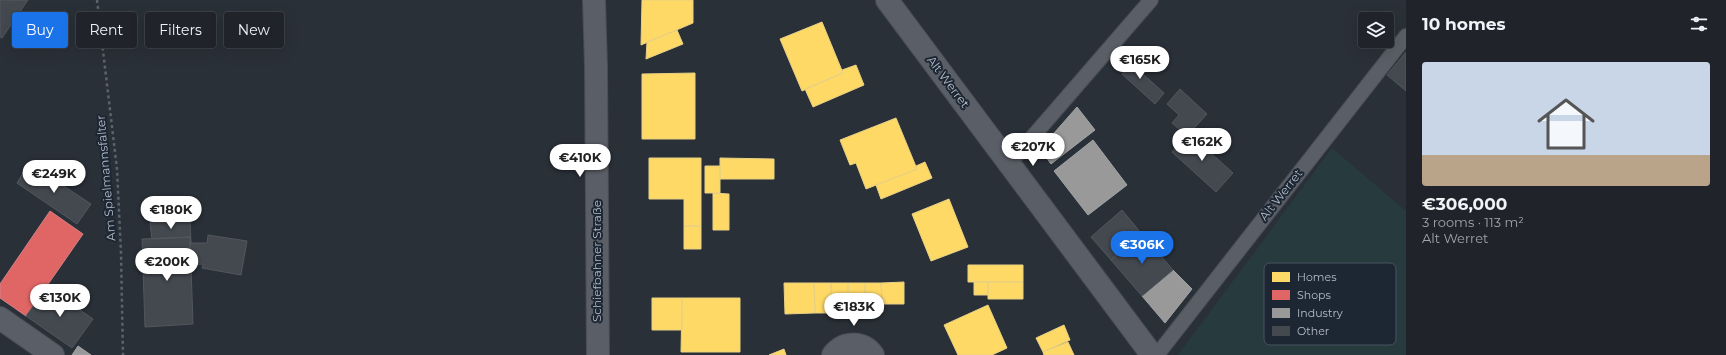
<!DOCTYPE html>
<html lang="en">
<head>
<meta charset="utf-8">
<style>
	:root { --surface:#20242a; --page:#282c32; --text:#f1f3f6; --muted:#a2a4a8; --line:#3d4147; --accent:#1a73e8 }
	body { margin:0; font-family:Montserrat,sans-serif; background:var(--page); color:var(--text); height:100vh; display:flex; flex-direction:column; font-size:15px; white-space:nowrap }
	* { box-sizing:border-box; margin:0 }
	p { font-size:13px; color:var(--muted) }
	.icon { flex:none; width:22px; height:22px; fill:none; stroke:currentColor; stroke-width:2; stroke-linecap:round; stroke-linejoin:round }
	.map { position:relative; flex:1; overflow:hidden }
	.side { display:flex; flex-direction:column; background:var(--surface); width:320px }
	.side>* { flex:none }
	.guide { position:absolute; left:12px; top:12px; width:380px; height:36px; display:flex; gap:8px }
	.fabs { position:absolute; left:1358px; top:12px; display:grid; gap:8px }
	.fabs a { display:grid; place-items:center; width:36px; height:36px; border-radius:4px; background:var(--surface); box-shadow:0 4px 16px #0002,0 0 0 1px var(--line); font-size:20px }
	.price { position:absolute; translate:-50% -34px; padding:0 9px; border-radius:14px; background:#fff; color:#222; font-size:13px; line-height:26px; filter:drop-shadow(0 1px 2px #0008) }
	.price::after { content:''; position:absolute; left:50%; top:24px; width:12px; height:9px; margin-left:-6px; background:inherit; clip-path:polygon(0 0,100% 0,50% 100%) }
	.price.selected { background:var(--accent); color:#fff }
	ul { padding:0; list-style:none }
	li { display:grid; align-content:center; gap:8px; height:212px; padding:0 16px }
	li+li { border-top:1px solid var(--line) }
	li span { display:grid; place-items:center; height:124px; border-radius:4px; color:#555 }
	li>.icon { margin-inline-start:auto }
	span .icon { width:72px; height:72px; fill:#fffc; stroke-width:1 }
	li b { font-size:17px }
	h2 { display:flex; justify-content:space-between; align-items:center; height:48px; padding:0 16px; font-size:17px }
	.tag { padding:0 14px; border-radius:4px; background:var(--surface); box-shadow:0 4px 16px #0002,0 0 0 1px var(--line); font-size:14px; line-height:36px }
	.tag.selected { background:var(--accent); color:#fff }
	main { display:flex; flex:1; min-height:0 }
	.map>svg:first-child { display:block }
	.green { fill:#273a3e }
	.homes { fill:#ffd966; stroke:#e8d084 }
	.shops { fill:#e06666; stroke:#d38084 }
	.industry { fill:#999; stroke:#a1a4a7 }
	.building { fill:#444950; stroke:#52575f }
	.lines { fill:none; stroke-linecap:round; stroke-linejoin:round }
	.service-casing { stroke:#484c53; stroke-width:16 }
	.minor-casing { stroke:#484c53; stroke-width:24 }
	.tertiary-casing { stroke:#484c53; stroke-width:24 }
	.path { stroke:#5d636a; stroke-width:2.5; stroke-dasharray:3 3; stroke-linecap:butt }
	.service { stroke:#5a5e66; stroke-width:14 }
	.minor { stroke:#5a5e66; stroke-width:22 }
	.tertiary { stroke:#5a5e66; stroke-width:22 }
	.labels { text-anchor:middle; stroke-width:4; stroke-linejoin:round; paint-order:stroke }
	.street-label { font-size:12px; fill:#b4bcc9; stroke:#1d2633 }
	.key { fill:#1d2633; stroke:#4a5360; stroke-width:1 }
	.key-label { font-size:11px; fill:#b4bcc9 }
</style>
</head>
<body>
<main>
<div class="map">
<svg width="1406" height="355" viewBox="0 0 1406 355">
	<rect width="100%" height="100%" fill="#2a3038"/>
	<path class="green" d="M1332,148L1406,211V355H1178Z"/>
	<path class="homes" d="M642,0H693V23L641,45Z
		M822,22L843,73L802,91L780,39Z
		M677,30L683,44L646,59L647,42Z
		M856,65L864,85L813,107L805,89L843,73L842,70Z
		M695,73V139H642V74Z
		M896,118L917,169L866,189L856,163L850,165L840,140Z
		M649,158H701V226H684V199H649Z
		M720,158L774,159V179H720Z
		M925,162L932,178L881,199L876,185L917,169L916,166Z
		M705,166H720V193H705Z
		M713,193L729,194V230H713Z
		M949,199L968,247L931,261L912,214Z
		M684,226H701V249H684Z
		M968,265H1023V282H968Z
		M904,282V304H882L881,283Z
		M974,282H988V295H974Z
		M988,282H1023V299H988Z
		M784,283H814L815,313L785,314Z
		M814,283H831L832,313H815Z
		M831,283H848V312L832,313Z
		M848,283H865V312H848Z
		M865,283H881L883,312H865Z
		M652,298H682V330H652Z
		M682,298H740V352H681Z
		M988,305L1007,348L992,355H958L944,325Z
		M1064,325L1070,340L1043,352L1036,338Z
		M1068,342L1074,355H1044L1043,352Z
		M784,349L786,355H769Z"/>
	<path class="shops" d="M50,211L83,234L26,316L0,298V284Z"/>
	<path class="industry" d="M1077,107L1095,130L1051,164L1040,149Z
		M1093,140L1127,185L1088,215L1054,171Z
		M1173,270L1192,289L1165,323L1142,296Z
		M78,346L91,355H72Z"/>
	<path class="building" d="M0,0H28L2,38L0,37Z
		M1406,52V91L1387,75Z
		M1123,56L1164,93L1155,104L1122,74L1124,72L1115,65Z
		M1180,89L1207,114L1187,136L1172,123L1179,115L1167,104Z
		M1189,133L1233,173L1216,192L1172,152Z
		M29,163L91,204L77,224L17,183Z
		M1122,210L1141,233L1111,260L1091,237Z
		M188,221H190L191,243L190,237L152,239L150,223Z
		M1141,233L1173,270L1142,296L1111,260Z
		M208,235L247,241L241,275L202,268L203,264L191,265L190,243H207Z
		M190,237L193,324L145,327L142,239Z
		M47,287L93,319L72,348L26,316Z"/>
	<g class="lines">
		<g class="service-casing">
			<path id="service" d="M1009,164L1151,0
				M1157,355L1406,36"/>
		</g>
		<g class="minor-casing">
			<path id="minor" d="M887,0L1152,355
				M0,318L53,355
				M833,355C844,341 863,341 873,355"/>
		</g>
		<g class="tertiary-casing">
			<path id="tertiary" d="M594,0L596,66L598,355"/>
		</g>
		<path class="path" d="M97,0L117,169L121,253L123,355"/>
		<use href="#service" class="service"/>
		<use href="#minor" class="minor"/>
		<use href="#tertiary" class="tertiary"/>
	</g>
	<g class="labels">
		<g class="street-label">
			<text transform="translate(948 82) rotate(53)" y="4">Alt Werret</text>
			<text transform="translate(106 178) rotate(-95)" y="4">Am Spielmannsfalter</text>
			<text transform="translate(1281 195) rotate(-52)" y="4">Alt Werret</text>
			<text transform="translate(597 261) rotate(-90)" y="4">Schiefbahner Straße</text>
		</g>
	</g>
	<rect x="1264" y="263" width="132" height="82" rx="6" class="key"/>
	<rect x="1272" y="272" width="18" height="10" fill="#ffd966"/>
	<rect x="1272" y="290" width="18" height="10" fill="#e06666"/>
	<rect x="1272" y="308" width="18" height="10" fill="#999"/>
	<rect x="1272" y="326" width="18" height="10" fill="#444950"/>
	<g class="key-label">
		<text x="1297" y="281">Homes</text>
		<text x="1297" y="299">Shops</text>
		<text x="1297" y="317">Industry</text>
		<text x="1297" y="335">Other</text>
	</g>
</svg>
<div class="fabs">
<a><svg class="icon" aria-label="layers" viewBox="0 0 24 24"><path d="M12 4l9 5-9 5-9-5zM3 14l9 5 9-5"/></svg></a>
</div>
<b class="price" style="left:1140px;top:80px">€165K</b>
<b class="price" style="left:1202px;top:162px">€162K</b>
<b class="price" style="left:1033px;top:167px">€207K</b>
<b class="price" style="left:580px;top:178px">€410K</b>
<b class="price" style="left:54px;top:194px">€249K</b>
<b class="price" style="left:171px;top:230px">€180K</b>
<b class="price selected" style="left:1142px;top:265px">€306K</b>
<b class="price" style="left:167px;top:282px">€200K</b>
<b class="price" style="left:60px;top:318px">€130K</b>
<b class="price" style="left:854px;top:327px">€183K</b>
<div class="guide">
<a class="tag selected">Buy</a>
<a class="tag">Rent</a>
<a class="tag">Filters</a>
<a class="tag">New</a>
</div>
</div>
<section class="side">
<h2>10 homes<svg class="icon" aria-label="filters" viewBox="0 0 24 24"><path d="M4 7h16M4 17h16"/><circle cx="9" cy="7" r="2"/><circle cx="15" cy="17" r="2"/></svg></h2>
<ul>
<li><span style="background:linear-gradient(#c9d6e8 75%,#b9a48a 0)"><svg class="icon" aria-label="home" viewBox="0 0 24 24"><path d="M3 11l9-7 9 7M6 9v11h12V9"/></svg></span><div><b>€306,000</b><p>3 rooms · 113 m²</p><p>Alt Werret</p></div></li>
</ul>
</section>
</main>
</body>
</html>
